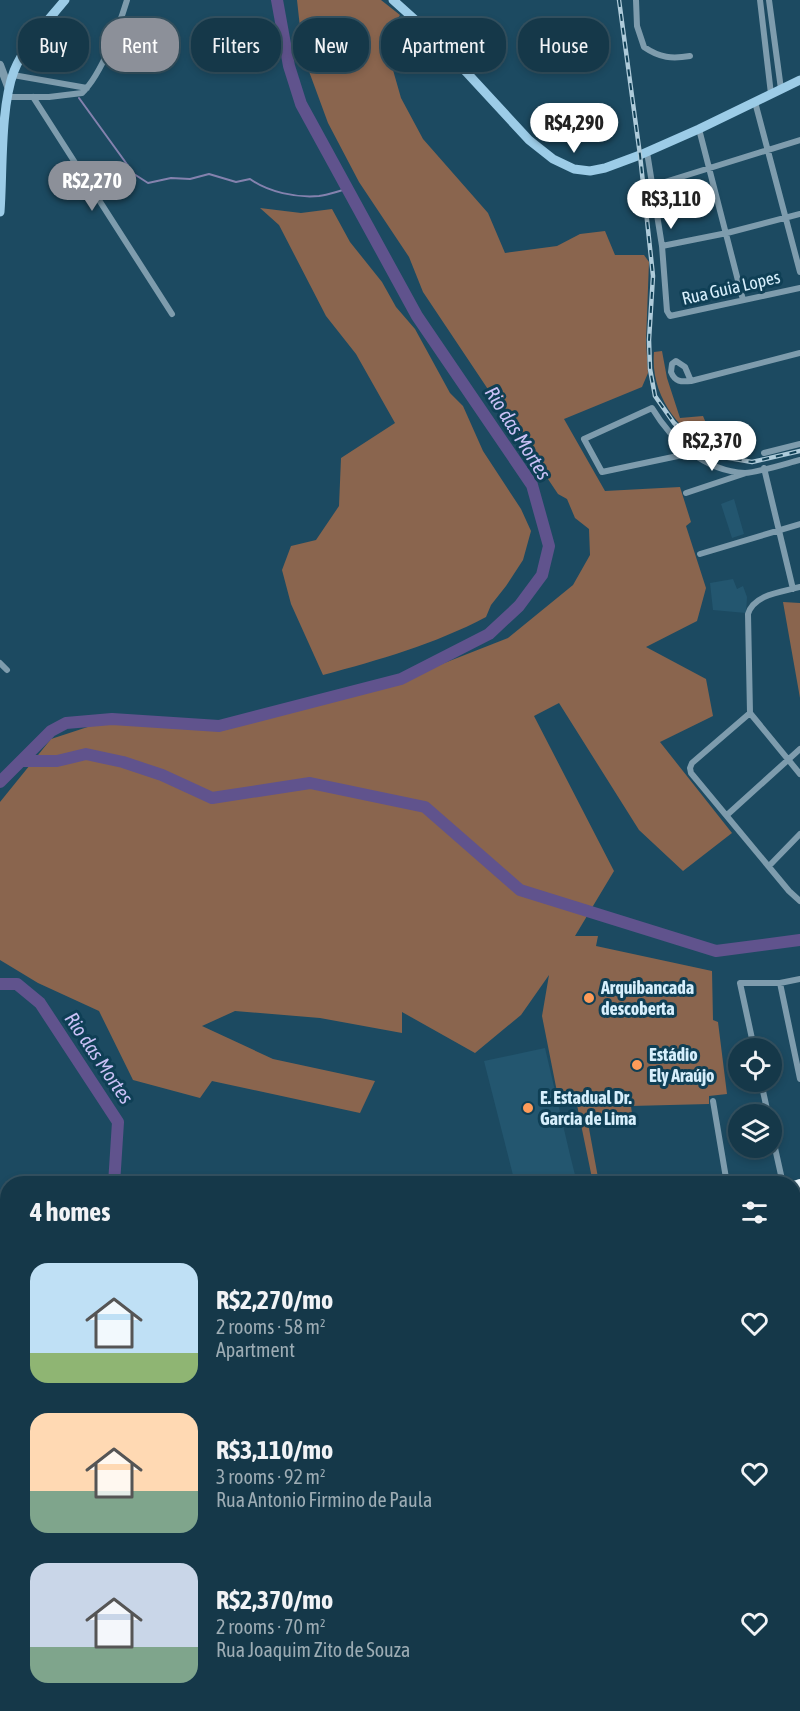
<!DOCTYPE html>
<html lang="en">
<head>
<meta charset="utf-8">
<style>
	:root { --surface:#153849; --page:#1e3f50; --text:#f1f3f6; --muted:#9dacb4; --line:#345261; --accent:#8c9099 }
	body { margin:0; font-family:"Asap Condensed",sans-serif; background:var(--page); color:var(--text); height:100vh; display:flex; flex-direction:column; font-size:22px; white-space:nowrap }
	* { box-sizing:border-box; margin:0 }
	p { font-size:20px; color:var(--muted) }
	.icon { flex:none; width:33px; height:33px; fill:none; stroke:currentColor; stroke-width:2; stroke-linecap:round; stroke-linejoin:round }
	.map { position:relative; flex:1; overflow:hidden }
	.details { position:absolute; left:0px; top:1176px; width:801px; height:536px; display:flex; flex-direction:column; background:var(--surface); border-radius:24px 24px 0 0; box-shadow:0 3px 9px #0003,0 0 0 2px var(--line) }
	.details>* { flex:none }
	.top-card { position:absolute; left:18px; top:18px; width:765px; height:54px; display:flex; gap:12px }
	.buttons { position:absolute; left:728px; top:1038px; display:grid; gap:12px }
	.buttons a { display:grid; place-items:center; width:54px; height:54px; border-radius:50%; background:var(--surface); box-shadow:0 3px 9px #0003,0 0 0 2px var(--line); font-size:30px }
	.price { position:absolute; translate:-50% -51px; padding:0 14px; border-radius:21px; background:#fff; color:#222; font-size:20px; line-height:39px; filter:drop-shadow(0 2px 3px #0008) }
	.price::after { content:''; position:absolute; left:50%; top:36px; width:18px; height:14px; margin-left:-9px; background:inherit; clip-path:polygon(0 0,100% 0,50% 100%) }
	.price.on { background:var(--accent); color:#fff }
	ul { padding:0; list-style:none }
	li { display:flex; align-items:center; gap:18px; height:150px; padding:0 30px }
	li span { display:grid; place-items:center; flex:none; width:168px; height:120px; border-radius:18px; color:#555 }
	li>.icon { margin-inline-start:auto }
	span .icon { width:72px; height:72px; fill:#fffc; stroke-width:1 }
	li b { font-size:26px }
	h2 { display:flex; justify-content:space-between; align-items:center; height:72px; padding:0 30px; font-size:26px }
	.tag { padding:0 21px; border-radius:24px; background:var(--surface); box-shadow:0 3px 9px #0003,0 0 0 2px var(--line); font-size:21px; line-height:54px }
	.tag.on { background:var(--accent); color:#fff }
	.map>svg:first-child { display:block }
	.built { fill:#23566f }
	.green { fill:#8a654e }
	.lines { fill:none; stroke-linecap:round; stroke-linejoin:round }
	.stream { stroke:#8482ae; stroke-width:2 }
	.river { stroke:#60538d; stroke-width:12 }
	.pedestrian { stroke:#7e9cad; stroke-width:5 }
	.minor { stroke:#7e9cad; stroke-width:6 }
	.tertiary { stroke:#7e9cad; stroke-width:8 }
	.secondary { stroke:#9ccce7; stroke-width:9 }
	.trunk { stroke:#eaf6fc; stroke-width:10 }
	.rail-casing { stroke:#aecbda; stroke-width:4.5 }
	.rail { stroke:#0f3f55; stroke-width:2; stroke-dasharray:7; stroke-linecap:butt }
	.poi-dot { fill:#fe9b59; stroke:#0f3f55; stroke-width:2 }
	.labels { text-anchor:middle; stroke-width:6; stroke-linejoin:round; paint-order:stroke }
	.street-label { font-size:18px; fill:#d7effc; stroke:#0f3f55 }
	.poi-label { font-size:18px; font-weight:bold; fill:#d7effc; stroke:#0f3f55; text-anchor:start }
	.water-label { font-size:20px; font-style:italic; fill:#cac1f6; stroke:#0f3f55 }
</style>
</head>
<body>
<div class="map">
<svg width="800" height="1711" viewBox="0 0 800 1711">
	<rect width="100%" height="100%" fill="#1c4a61"/>
	<path class="built" d="M734,499L744,534L732,538L721,504Z
		M733,579L737,589L743,586L747,597L746,613L713,610L710,583Z
		M545,1048L570,1155L577,1183H515L484,1061Z"/>
	<path class="green" d="M297,0H381L400,15L390,33L389,56L401,98L423,139L488,213L505,253L557,246L580,234L605,231L615,255H644L649,262L646,341L648,373L642,387L564,419L605,491L680,487L691,522L686,526L706,588L697,621L646,647L706,679L713,716L660,742L732,833L683,871L639,830L559,703L534,716L614,871L575,936H598L596,946L712,971L713,1020L718,1022L727,1094L709,1096V1104L631,1106L632,1114L588,1123L599,1183H593L576,1100L559,1102L542,1016L549,975L521,1015L475,1053L402,1012V1033L320,1018L235,1011L202,1026L273,1059L375,1081L360,1113L212,1081L200,1098L133,1080L99,1011L38,983L0,960V802L51,739L112,719L220,726L401,680L508,638L573,585L590,555L589,529L575,518L567,499L558,494L423,292L409,257L359,182L328,123L303,55Z
		M260,208L301,213L332,209L350,242L382,282L396,307L415,329L450,393L463,406L483,451L521,509L531,531L523,560L506,586L491,605L486,617C435,644 379,660 323,675L291,604L282,570L291,546L316,540L339,506L341,458L395,423L356,354L326,316L279,225Z
		M662,351L667,378L680,418L703,416L718,451C679,434 650,395 654,352Z
		M783,602L800,603V699V698Z
		M66,1704H283L302,1711H62Z"/>
	<g class="lines">
		<path class="stream" d="M79,98L134,174L148,183L171,178L190,179L209,174L236,182L250,179C268,192 296,198 319,196C328,195 338,191 347,189"/>
		<path class="river" d="M22,761H57L86,754L123,762L162,775L212,798L310,783L425,807L520,890L716,951L800,940
			M0,782L51,731L66,723L112,719L219,726L401,679L489,634L519,606L542,575L549,546L532,485L417,316L301,104L289,66L277,0
			M0,984H17L40,1003L118,1122L114,1184
			M0,1275L8,1273"/>
		<path class="pedestrian" d="M794,1196L800,1195
			M0,1359L8,1358"/>
		<path class="minor" d="M636,0L637,26L644,47C660,58 672,59 690,56
			M760,0L771,94
			M769,0L781,89
			M13,75L87,88
			M7,97H49L82,93C102,74 119,26 127,0
			M33,97L172,314
			M755,102L800,272
			M699,129L743,300
			M647,152L662,246L667,311L670,316L800,288
			M652,186L800,140
			M662,246L727,233L800,214
			M691,381L685,367L676,361L672,364L671,372C675,382 681,382 691,381L800,353
			M692,453L602,472L584,439L652,408C672,441 704,471 745,473C755,473 788,463 800,460
			M764,453L800,444
			M764,468L793,589
			M686,493L746,473
			M700,554L800,524
			M800,587C782,592 754,594 748,614L750,713L800,774
			M0,663L7,670
			M750,713L692,763L690,768L691,773L789,891L800,901
			M727,815L800,749
			M769,866L800,834
			M780,983L800,1079
			M754,1048L740,983H780L800,979
			M761,1082L768,1114
			M713,1101L727,1184
			M771,1130L783,1184
			M450,1184V1183
			M794,1379L800,1377
			M0,1425L8,1427
			M794,1442L800,1441
			M794,1505L800,1504
			M0,1525L8,1529
			M794,1571L800,1570
			M794,1637L800,1636
			M794,1701L800,1700
			M394,1704L396,1711
			M659,1704L661,1711
			M482,1711L484,1704
			M523,1711L525,1704
			M742,1711L777,1704"/>
		<path class="tertiary" d="M0,65L9,89"/>
		<path class="secondary" d="M393,0L432,35L529,140L553,159L574,169L590,171L605,168L640,155L699,129L800,80
			M0,212C3,172 0,108 14,71C25,44 47,22 65,0"/>
		<path class="trunk" d="M794,1186L800,1184
			M794,1202L800,1201
			M0,1353L8,1352
			M0,1365L8,1364"/>
		<g class="rail-casing">
			<path id="rail" d="M619,0L640,155L653,276L649,340L650,369L655,396L674,423L699,446L723,457L752,462L800,451"/>
		</g>
		<use href="#rail" class="rail"/>
	</g>
	<g class="poi-dot">
		<circle cx="589" cy="998" r="6"/>
		<circle cx="637" cy="1065" r="6"/>
		<circle cx="528" cy="1108" r="6"/>
	</g>
	<g class="labels">
		<g class="street-label">
			<text transform="translate(731 288) rotate(-13)" y="6">Rua Guia Lopes</text>
		</g>
		<g class="poi-label">
			<text x="601" y="994">Arquibancada<tspan x="601" dy="21">descoberta</tspan></text>
			<text x="649" y="1061">Estádio<tspan x="649" dy="21">Ely Araújo</tspan></text>
			<text x="540" y="1104">E. Estadual Dr.<tspan x="540" dy="21">Garcia de Lima</tspan></text>
		</g>
		<g class="water-label">
			<text transform="translate(518 433) rotate(58)" y="7">Rio das Mortes</text>
			<text transform="translate(99 1058) rotate(56)" y="7">Rio das Mortes</text>
		</g>
	</g>
</svg>
<div class="buttons">
<a><svg class="icon" aria-label="locate" viewBox="0 0 24 24"><circle cx="12" cy="12" r="6"/><path d="M12 2v4M12 18v4M2 12h4M18 12h4"/></svg></a>
<a><svg class="icon" aria-label="layers" viewBox="0 0 24 24"><path d="M12 4l9 5-9 5-9-5zM3 14l9 5 9-5"/></svg></a>
</div>
<b class="price" style="left:574px;top:154px">R$4,290</b>
<b class="price on" style="left:92px;top:212px">R$2,270</b>
<b class="price" style="left:671px;top:230px">R$3,110</b>
<b class="price" style="left:712px;top:472px">R$2,370</b>
<div class="top-card">
<a class="tag">Buy</a>
<a class="tag on">Rent</a>
<a class="tag">Filters</a>
<a class="tag">New</a>
<a class="tag">Apartment</a>
<a class="tag">House</a>
</div>
<section class="details">
<h2>4 homes<svg class="icon" aria-label="filters" viewBox="0 0 24 24"><path d="M4 7h16M4 17h16"/><circle cx="9" cy="7" r="2"/><circle cx="15" cy="17" r="2"/></svg></h2>
<ul>
<li><span style="background:linear-gradient(#bfe0f5 75%,#8fb573 0)"><svg class="icon" aria-label="home" viewBox="0 0 24 24"><path d="M3 11l9-7 9 7M6 9v11h12V9"/></svg></span><div><b>R$2,270/mo</b><p>2 rooms · 58 m²</p><p>Apartment</p></div><svg class="icon" aria-label="heart" viewBox="0 0 24 24"><path d="M12 20l-8-8c-3-5 5-10 8-4 3-6 11-1 8 4z"/></svg></li>
<li><span style="background:linear-gradient(#ffd9b3 65%,#7fa58c 0)"><svg class="icon" aria-label="home" viewBox="0 0 24 24"><path d="M3 11l9-7 9 7M6 9v11h12V9"/></svg></span><div><b>R$3,110/mo</b><p>3 rooms · 92 m²</p><p>Rua Antonio Firmino de Paula</p></div><svg class="icon" aria-label="heart" viewBox="0 0 24 24"><path d="M12 20l-8-8c-3-5 5-10 8-4 3-6 11-1 8 4z"/></svg></li>
<li><span style="background:linear-gradient(#c9d6e8 70%,#7fa58c 0)"><svg class="icon" aria-label="home" viewBox="0 0 24 24"><path d="M3 11l9-7 9 7M6 9v11h12V9"/></svg></span><div><b>R$2,370/mo</b><p>2 rooms · 70 m²</p><p>Rua Joaquim Zito de Souza</p></div><svg class="icon" aria-label="heart" viewBox="0 0 24 24"><path d="M12 20l-8-8c-3-5 5-10 8-4 3-6 11-1 8 4z"/></svg></li>
</ul>
</section>
</div>
</body>
</html>
